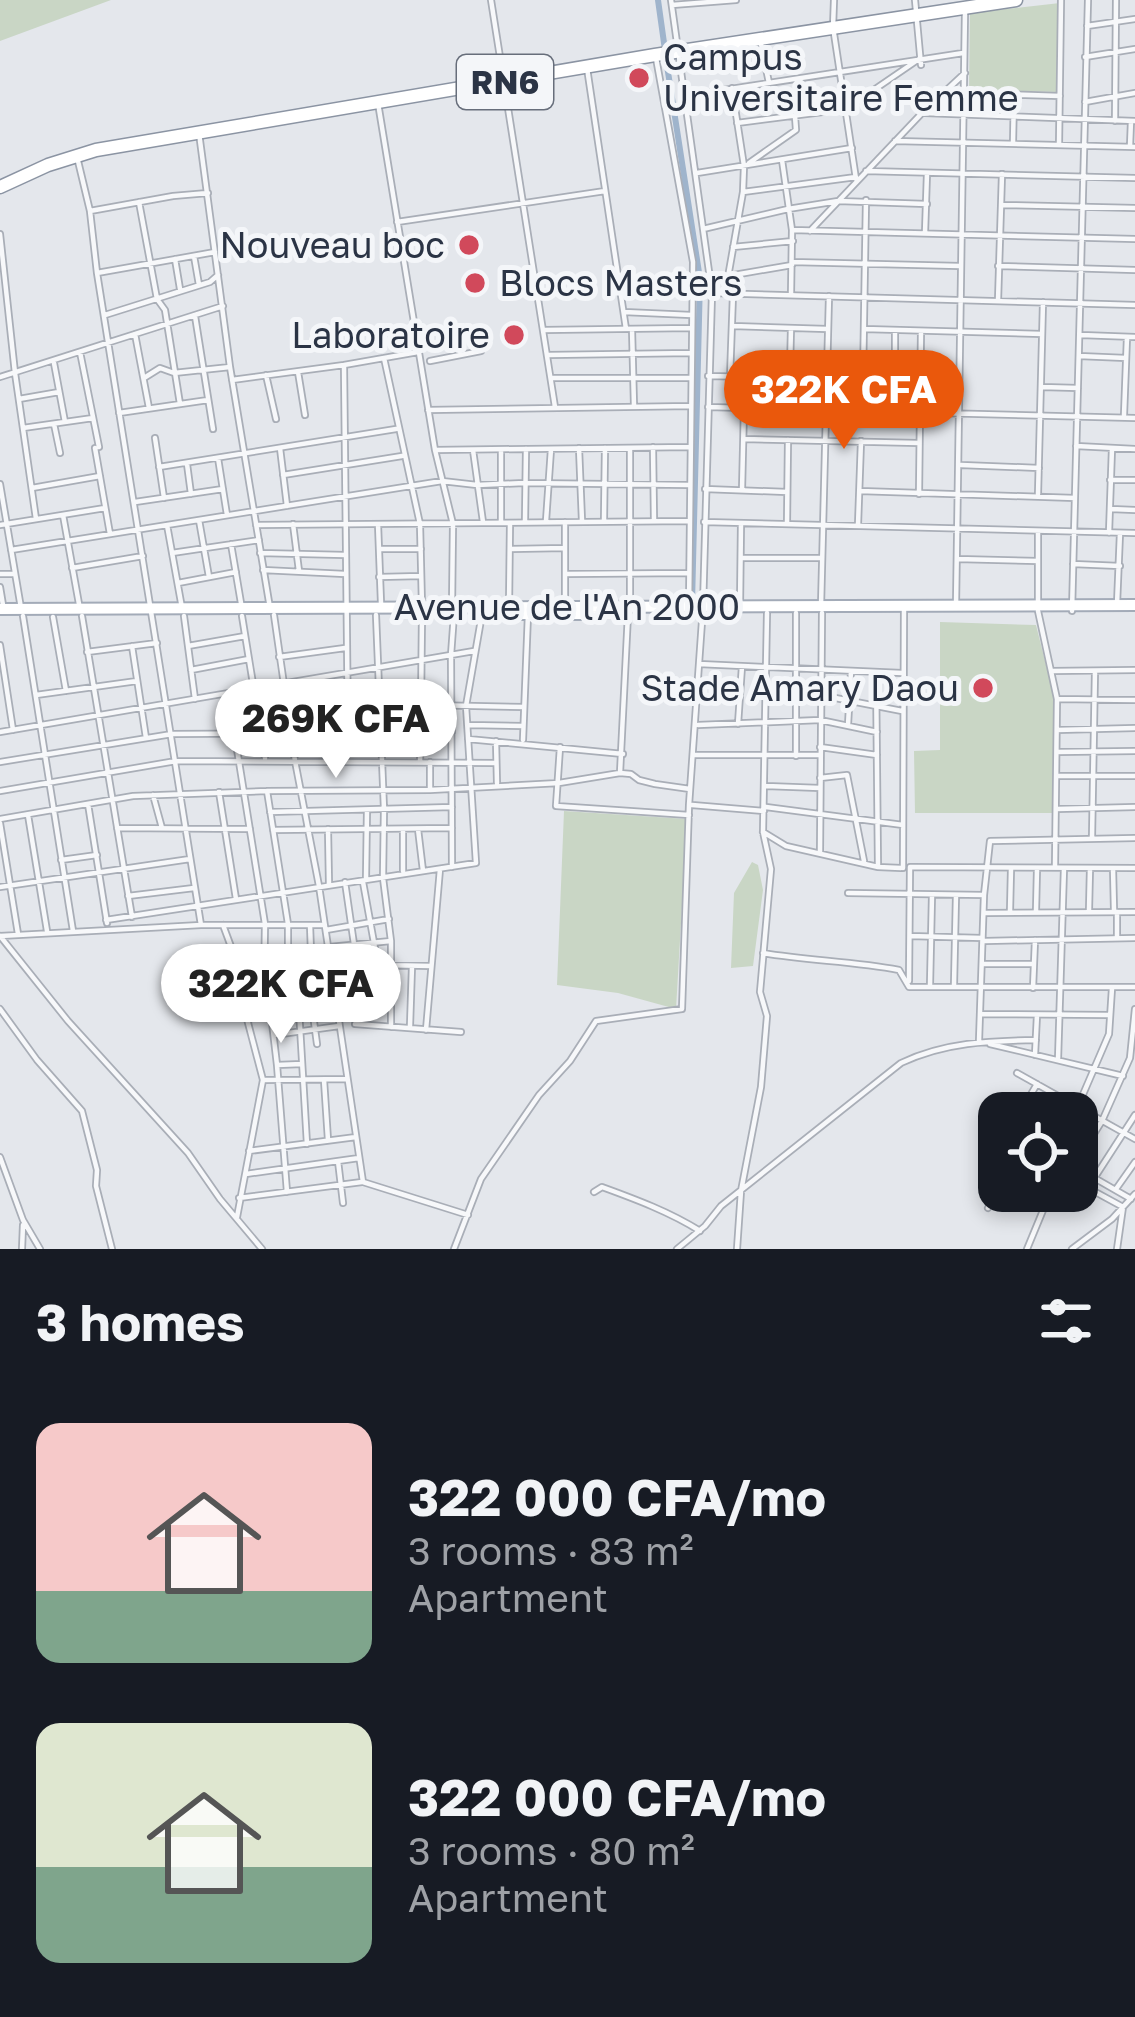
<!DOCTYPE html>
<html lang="en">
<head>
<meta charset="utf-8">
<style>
	:root { --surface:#171b24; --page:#242831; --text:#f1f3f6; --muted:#9ea1a6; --accent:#ea580c }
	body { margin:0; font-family:"Golos Text",sans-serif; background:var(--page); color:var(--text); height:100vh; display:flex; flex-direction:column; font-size:45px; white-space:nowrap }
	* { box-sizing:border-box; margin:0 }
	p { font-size:39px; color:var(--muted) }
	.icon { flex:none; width:66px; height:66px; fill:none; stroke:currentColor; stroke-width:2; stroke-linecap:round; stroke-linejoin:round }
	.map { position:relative; height:1249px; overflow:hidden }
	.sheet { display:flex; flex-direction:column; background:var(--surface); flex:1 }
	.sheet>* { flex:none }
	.tools { position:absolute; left:978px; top:1092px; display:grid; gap:24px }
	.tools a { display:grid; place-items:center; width:120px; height:120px; border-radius:24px; background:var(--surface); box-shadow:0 6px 18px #0003; font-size:60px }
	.price { position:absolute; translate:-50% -102px; padding:0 27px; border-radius:42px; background:#fff; color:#222; font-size:39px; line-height:78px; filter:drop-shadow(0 3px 6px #0008) }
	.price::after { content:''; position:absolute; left:50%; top:72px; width:36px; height:27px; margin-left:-18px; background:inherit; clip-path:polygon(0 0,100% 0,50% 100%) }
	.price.active { background:var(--accent); color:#fff }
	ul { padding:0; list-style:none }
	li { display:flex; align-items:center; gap:36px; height:300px; padding:0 36px }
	li span { display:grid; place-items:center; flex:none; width:336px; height:240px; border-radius:24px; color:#555 }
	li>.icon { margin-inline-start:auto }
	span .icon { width:144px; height:144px; fill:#fffc; stroke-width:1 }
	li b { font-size:51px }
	h2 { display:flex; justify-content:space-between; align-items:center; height:144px; padding:0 36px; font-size:51px }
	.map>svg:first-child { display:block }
	.green { fill:#c9d6c5 }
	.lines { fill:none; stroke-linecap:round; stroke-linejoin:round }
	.canal { stroke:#9fb4cc; stroke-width:6 }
	.minor-casing { stroke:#a9aeb7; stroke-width:8 }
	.primary-casing { stroke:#a3abb8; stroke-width:14 }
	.trunk-casing { stroke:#8b94a3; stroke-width:15 }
	.minor { stroke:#f7f8fa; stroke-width:4.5 }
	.primary { stroke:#fff; stroke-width:10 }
	.trunk { stroke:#fff; stroke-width:12 }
	.poi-dot { fill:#d1495b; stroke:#f4f6f9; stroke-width:4.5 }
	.labels { text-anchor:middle; stroke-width:10; stroke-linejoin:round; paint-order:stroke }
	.shield { fill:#f4f6f9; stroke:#676e7b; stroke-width:3 }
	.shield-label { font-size:33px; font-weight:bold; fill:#2b3445 }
	.poi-label { font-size:36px; fill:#2b3445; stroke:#f4f6f9; text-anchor:end }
	.street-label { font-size:36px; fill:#2b3445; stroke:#f4f6f9 }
</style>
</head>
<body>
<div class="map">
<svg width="1135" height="1249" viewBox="0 0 1135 1249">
	<rect width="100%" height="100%" fill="#e4e7ec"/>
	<path class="green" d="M0,0H111L0,41Z
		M1060,3L1058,92L969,90L970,13Z
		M940,622L1036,625L1054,697L1052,813H915L914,751L940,750Z
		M564,811L687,819L676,1009L618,993L557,985Z
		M752,862L758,865L763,890L753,966L731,968L734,893Z"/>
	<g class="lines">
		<path class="canal" d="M658,0L665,50
			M666,59L700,279L692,604"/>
		<g class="minor-casing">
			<path id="minor" d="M491,0L555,407
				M834,0L833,27L856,179
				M915,0L921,65
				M672,5L736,0
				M1087,26L1135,19
				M761,44L769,83
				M1085,57L1135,49
				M656,58L693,262L689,607
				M587,68L626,329
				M964,93L1060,96
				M685,96L963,53
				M1085,102L1135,93
				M378,103L435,450L453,524L452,607
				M925,113L1135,121
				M1115,121L1116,0
				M737,123L846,109L919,59
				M199,133L230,367L270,608
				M895,141L1135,147
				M1013,143L1014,94
				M1059,145L1061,0
				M1130,146L1131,121
				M782,160L792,230L791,295
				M78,161L90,211L97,273L201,925
				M749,163L796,130L795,116
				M866,171L1135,178
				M697,173L852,148
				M743,192L856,177
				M139,202L157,299L165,310L180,404
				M1002,205L1135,208
				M90,211L173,196L208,193
				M397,222L605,191
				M703,229L788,209L838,201L927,204
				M792,230L1135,239
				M810,231L922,113L965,73
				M925,233L927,173
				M0,234L15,373L36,519
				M733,247L793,241
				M194,256L199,285
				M175,259L180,289
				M792,262L960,266
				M998,266L1135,270
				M97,273L215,252
				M728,276L792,265
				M620,286L692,292
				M712,293L1135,305
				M725,294L743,192L744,166L732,88
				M998,301L1002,174
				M624,312L691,315
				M105,315L210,282L218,275
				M195,316L213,429
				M733,326L827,329
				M632,329L634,406
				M864,329L1042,334
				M544,330L691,328
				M895,331V380
				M135,334L149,408
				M1081,335L1135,337
				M80,352L99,447
				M548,355L691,353
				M1079,356L1126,358
				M384,358L420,524L422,606
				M430,361L481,351
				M54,363L65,422
				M298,372L305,415
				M266,375L276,419
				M708,376L790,378
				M0,377L223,306
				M730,377L733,294
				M144,378L160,368L174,373L230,367
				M552,378H691
				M827,378L921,380
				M863,379L866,200
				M232,380L344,365
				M1042,387L1078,388
				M19,399L59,392
				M708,407L1135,418
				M789,409L791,328
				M428,410L691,406
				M119,413L208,400
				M1124,415L1127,337
				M54,424L60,453
				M23,428L93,418
				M155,438L164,498
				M744,439L919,443
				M1076,446L1135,449
				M653,447L654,520
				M95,448L110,534
				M280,448L287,506
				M579,448L582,521
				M630,448V604
				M435,450L690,447
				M473,450L483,522
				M501,450V522
				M218,458L227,515
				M187,464L191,494
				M961,465L1039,468
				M159,467L396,429
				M283,475L402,456
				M1110,480H1135
				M0,484L21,608
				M32,488L100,476
				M705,489L787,492
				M742,490L744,408
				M860,491L1075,498
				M919,494L921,331
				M1038,494L1043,302
				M135,502L223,489
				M1111,509L1135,510
				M63,515L79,604
				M199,520L209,577
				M604,520L605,448
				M525,521L526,449
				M546,521L551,449
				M704,522L1135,533
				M293,524L299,571
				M378,524L381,603
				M787,524L788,440
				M0,525L105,508
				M167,525L182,608
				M256,525L688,521
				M858,525L861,441
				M1109,533L1112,448
				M231,544L242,609
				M379,549H421
				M511,549L565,548
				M11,550L442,481L477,485L524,483L689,485
				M172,553L259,540
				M260,553L345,555
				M742,558H821
				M957,559L1038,561
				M1073,564L1120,566
				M72,568L143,556
				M263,570L345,574
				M0,574H15
				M565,574L689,573
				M379,577L421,576
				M178,583L236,572
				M0,587L3,605
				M1038,604V532
				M1117,604L1120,533
				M509,606L510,523
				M565,606V522
				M740,606L741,523
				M821,606L829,296
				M956,606L965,12
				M1038,611L1057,699L1055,867
				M1072,611L1088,0
				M796,613V756
				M274,615L295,761L319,886L363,1182L468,1215
				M376,615L384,809L383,878L391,941V1027
				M23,616L73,931
				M82,616L132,917
				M184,616L195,699
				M242,616L265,758
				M53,617L66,691
				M0,645L13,730
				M132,646L146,738
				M188,646L245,636
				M87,652L157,643
				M279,657L345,648
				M699,664L902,673
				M191,670L249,659
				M1052,671L1135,670
				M876,672L878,867
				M316,678L319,733
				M228,693L265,924L264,990
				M36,695L137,681
				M820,695L902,711
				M1057,699L1135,700
				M379,704L524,707
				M421,705L422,615
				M738,724L742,666
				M469,725L523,726
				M698,725L820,720L877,732
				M848,725L851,671
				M1057,730L1135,728
				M0,732L474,651
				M348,733L344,365L418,352
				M468,739L623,754
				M523,740L528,614
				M496,741L497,783
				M560,747L556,806L689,815
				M820,747L877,755
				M1057,752L1135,751
				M694,755H820
				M0,762L172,734L452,732
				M420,762L421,733
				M430,762V790
				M620,773L628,614
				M1057,776H1135
				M820,778L847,775L864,861
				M766,786L820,788
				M0,791L176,761L496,763
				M267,791L288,924V966
				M219,792L236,899
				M153,795L162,828
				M88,804L107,923
				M692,805L764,811
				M766,807L903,825
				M1057,809L1135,807
				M270,812L452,807
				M28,815L47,931
				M0,819L133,796L267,791L430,790L559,783L620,773L631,774L639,780L655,784L690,789
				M0,823L18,934
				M117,828L250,829
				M328,829L329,884
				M403,829V871
				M418,829L423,871
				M273,830L452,828
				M763,832L786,846L878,867L901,868
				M1092,838L1095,671
				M820,852L822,613
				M61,860L97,855
				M452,867L451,655L454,614
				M903,868L904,606
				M1113,868L1114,910
				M366,879L367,810
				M345,882L357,965
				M363,882L378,965
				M0,887L190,859
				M848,893L984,895
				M128,896L194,888
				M1089,910L1090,868
				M1010,911L1011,869
				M1036,911L1037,869
				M1117,912V936
				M985,913L1135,912
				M106,920L476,863L466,706L482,614
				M223,925L240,971L247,1019L263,1080L237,1217
				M310,925L312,979
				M326,930L389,919
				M0,936L68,1021L188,1153L220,1199L262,1249
				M0,936L201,925H324
				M910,936L982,938
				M985,941L1135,938
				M329,947L391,941
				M763,953C809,961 853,961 899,970L909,987H1135
				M330,964L431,966
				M982,964H1034
				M240,971L311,964
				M909,981L910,867L1135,868
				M930,985L932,895
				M954,985L956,895
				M1033,988L1035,940
				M244,994L332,978
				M312,1007L317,1044
				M0,1009L37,1060L82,1111L97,1170L96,1186L112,1249
				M299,1010L307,1144
				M271,1014L277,1065L287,1192
				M982,1014L1108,1015
				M247,1019L335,1003
				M355,1024L461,1032
				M410,1026L412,966
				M426,1030L440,869
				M274,1035L339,1026
				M979,1041L984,895L990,841L1135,838
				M990,1044L1123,1076
				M1035,1055L1037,1015
				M1058,1060L1064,868
				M277,1065L302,1064
				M1017,1073L1135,1139
				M263,1080L347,1079
				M324,1080L328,1140
				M1020,1113L1037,1084
				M1048,1113L1058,1096
				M1075,1113L1109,1034L1112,988
				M249,1151L356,1137
				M0,1157L23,1220L40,1249
				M338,1161L343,1203
				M1077,1161L1102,1121L1130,1058L1135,1009
				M1077,1168L1131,1199
				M246,1174L359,1158
				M1095,1177L1135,1115
				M1077,1182L1123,1207L1117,1249
				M1116,1189L1135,1162
				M594,1192L602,1187C635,1199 670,1212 700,1231
				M239,1198L362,1182
				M988,1208L999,1190
				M22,1249L23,1225
				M454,1249L481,1179L539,1095L570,1061L596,1021L682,1009L689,805L703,607L712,293L671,0
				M677,1249L705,1226L721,1206L901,1063C945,1042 989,1041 1036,1040
				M737,1249L741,1191L761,1087L767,1016L760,992L771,869L763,832L767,613
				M1027,1249L1051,1191
				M1072,1249L1112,1219L1135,1194"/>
		</g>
		<g class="primary-casing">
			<path id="primary" d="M0,609L1135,605
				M477,614H597"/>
		</g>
		<g class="trunk-casing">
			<path id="trunk" d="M0,187L48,165L96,150L655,55L1016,0"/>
		</g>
		<use href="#minor" class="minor"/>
		<use href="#primary" class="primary"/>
		<use href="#trunk" class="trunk"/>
	</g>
	<g class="poi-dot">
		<circle cx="639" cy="78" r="12"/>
		<circle cx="469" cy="245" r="12"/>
		<circle cx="475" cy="283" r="12"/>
		<circle cx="514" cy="335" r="12"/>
		<circle cx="983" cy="688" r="12"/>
	</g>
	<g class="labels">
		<rect class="shield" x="457" y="55" width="96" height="54" rx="9"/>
		<g class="shield-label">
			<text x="505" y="94">RN6</text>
		</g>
		<g class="poi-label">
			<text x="663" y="70" text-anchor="start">Campus<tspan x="663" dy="41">Universitaire Femme</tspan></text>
			<text x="445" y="258">Nouveau boc</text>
			<text x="499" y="296" text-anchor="start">Blocs Masters</text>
			<text x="490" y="348">Laboratoire</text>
			<text x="959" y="701">Stade Amary Daou</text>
		</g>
		<g class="street-label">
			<text x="567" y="620">Avenue de l'An 2000</text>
		</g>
	</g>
</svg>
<div class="tools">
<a><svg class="icon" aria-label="locate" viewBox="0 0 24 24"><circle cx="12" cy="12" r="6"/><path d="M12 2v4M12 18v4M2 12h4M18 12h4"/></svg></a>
</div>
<b class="price active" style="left:844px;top:452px">322K CFA</b>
<b class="price" style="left:336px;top:781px">269K CFA</b>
<b class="price" style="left:281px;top:1046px">322K CFA</b>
</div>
<section class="sheet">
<h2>3 homes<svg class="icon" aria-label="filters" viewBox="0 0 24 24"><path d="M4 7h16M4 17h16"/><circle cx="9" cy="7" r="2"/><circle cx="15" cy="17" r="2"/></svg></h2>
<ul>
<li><span style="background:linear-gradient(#f6c9c9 70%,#7fa58c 0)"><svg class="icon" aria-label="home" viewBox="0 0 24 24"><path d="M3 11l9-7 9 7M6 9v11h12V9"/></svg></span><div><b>322 000 CFA/mo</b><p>3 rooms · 83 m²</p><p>Apartment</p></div></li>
<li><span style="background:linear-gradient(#dfe7d0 60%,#7fa58c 0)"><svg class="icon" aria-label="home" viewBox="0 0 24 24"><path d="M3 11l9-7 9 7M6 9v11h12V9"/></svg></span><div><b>322 000 CFA/mo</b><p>3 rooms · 80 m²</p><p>Apartment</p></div></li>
</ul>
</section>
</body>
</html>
